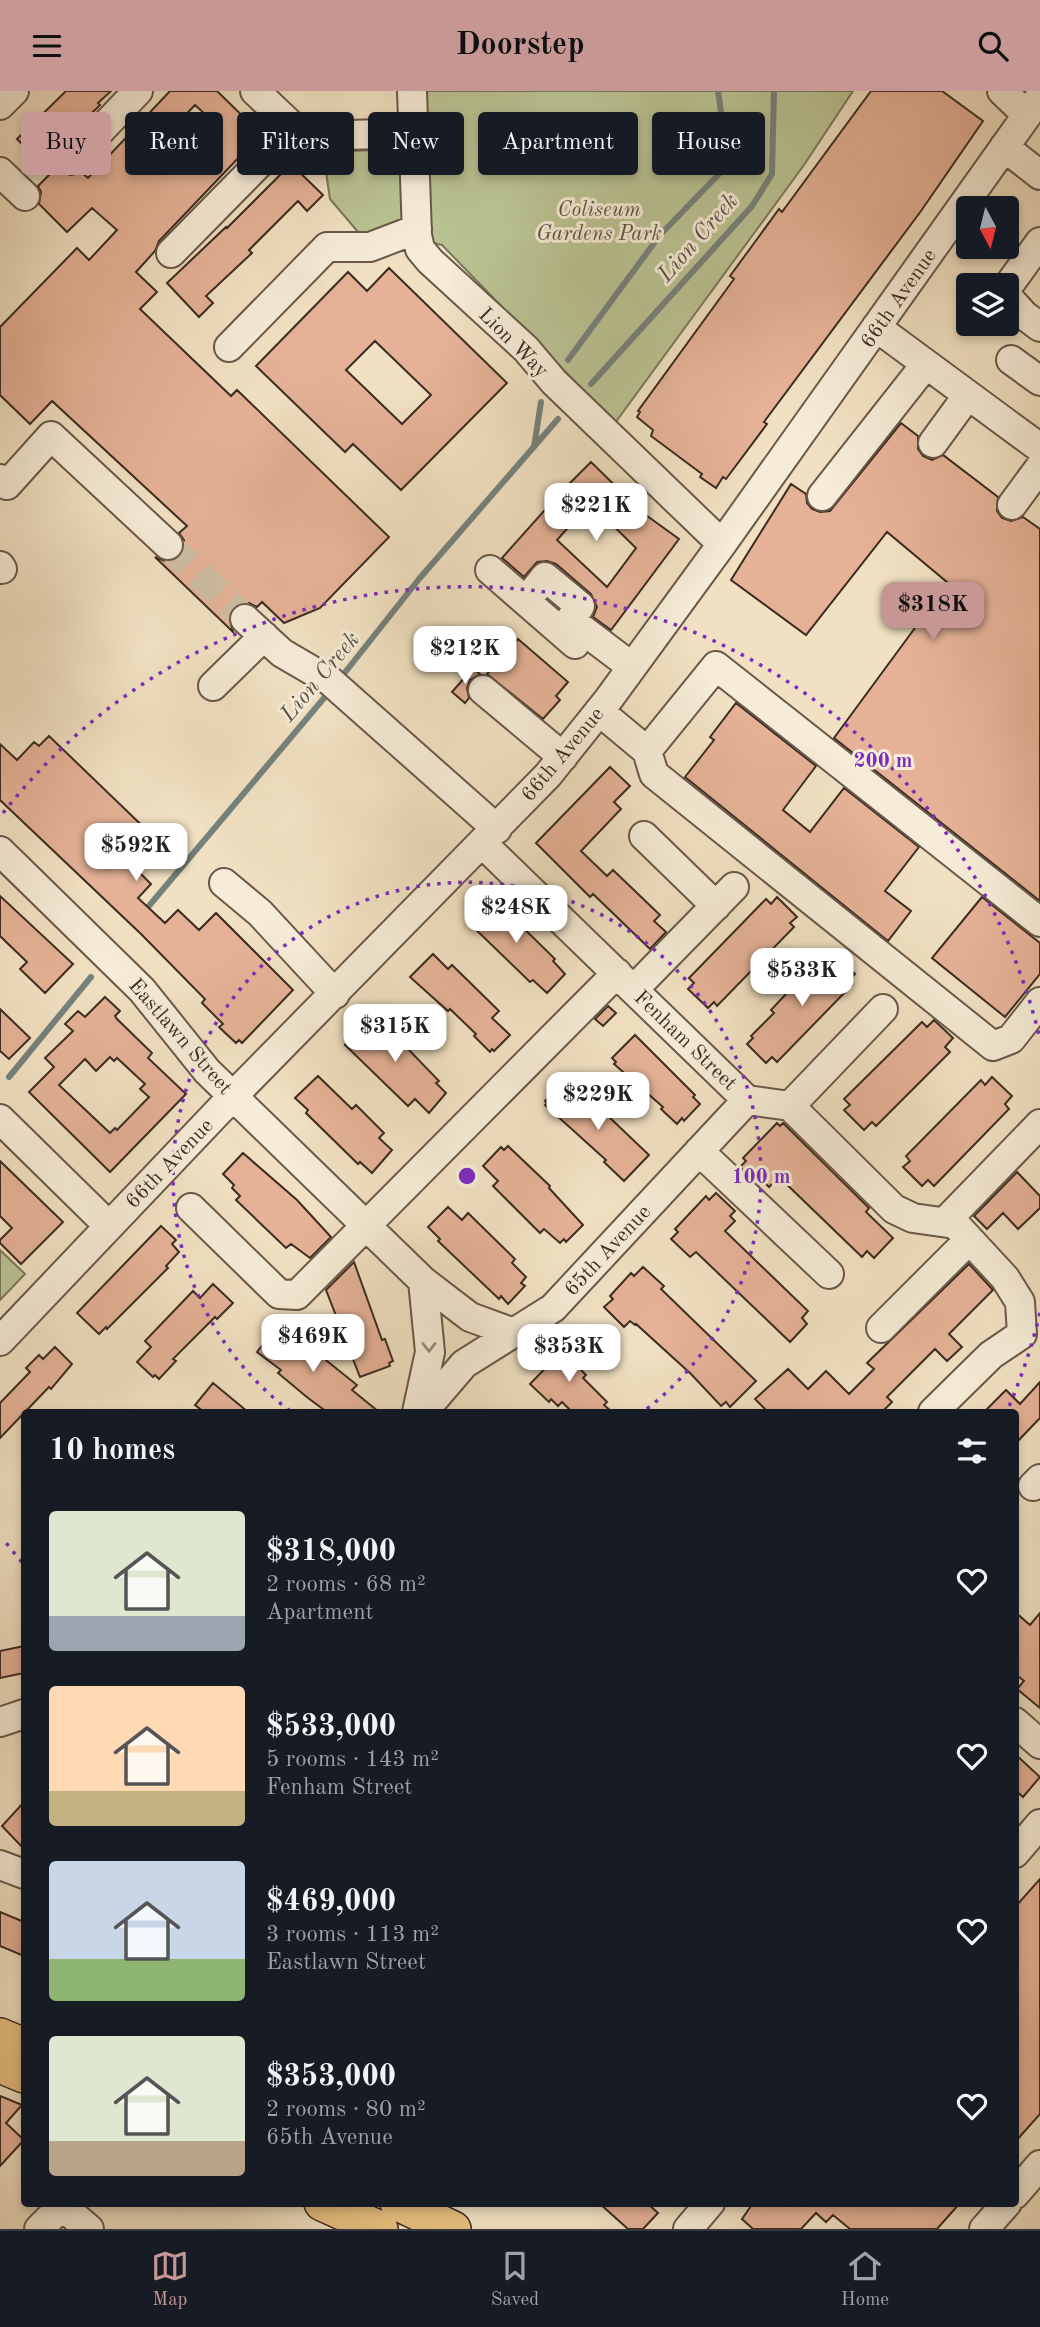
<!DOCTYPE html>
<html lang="en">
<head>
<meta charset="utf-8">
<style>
	:root { --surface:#171b24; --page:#242831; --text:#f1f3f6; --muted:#9ea1a6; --line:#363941; --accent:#c59692 }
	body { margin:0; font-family:"Old Standard TT",serif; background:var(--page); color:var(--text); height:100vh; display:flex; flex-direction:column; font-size:26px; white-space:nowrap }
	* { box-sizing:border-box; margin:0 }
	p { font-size:23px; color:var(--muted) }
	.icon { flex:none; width:38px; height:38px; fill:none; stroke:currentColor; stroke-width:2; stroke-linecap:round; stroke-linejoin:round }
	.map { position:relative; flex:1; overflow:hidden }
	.drawer { position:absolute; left:21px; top:1318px; width:998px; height:798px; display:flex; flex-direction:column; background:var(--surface); border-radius:7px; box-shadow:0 4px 10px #0003 }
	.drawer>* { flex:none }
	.top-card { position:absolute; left:21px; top:21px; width:999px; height:63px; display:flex; gap:14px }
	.needle { width:46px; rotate:173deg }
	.fabs { position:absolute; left:956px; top:105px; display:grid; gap:14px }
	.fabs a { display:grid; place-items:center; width:63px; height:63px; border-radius:7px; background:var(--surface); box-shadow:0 4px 10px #0003; font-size:35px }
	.price { position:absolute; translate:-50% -60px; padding:0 16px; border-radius:14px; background:#fff; color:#222; font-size:23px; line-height:46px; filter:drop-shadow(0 2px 4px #0008) }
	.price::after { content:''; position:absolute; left:50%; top:42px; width:21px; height:16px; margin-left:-10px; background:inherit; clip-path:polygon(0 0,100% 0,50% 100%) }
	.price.selected { background:var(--accent); color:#111 }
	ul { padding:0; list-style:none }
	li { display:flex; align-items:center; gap:21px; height:175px; padding:0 28px }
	li span { display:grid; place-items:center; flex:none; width:196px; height:140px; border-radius:7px; color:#555 }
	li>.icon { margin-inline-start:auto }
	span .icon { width:84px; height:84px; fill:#fffc; stroke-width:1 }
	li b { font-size:30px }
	h2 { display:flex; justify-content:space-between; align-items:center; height:84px; padding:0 28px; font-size:30px }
	.tag { padding:0 24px; border-radius:7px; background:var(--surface); box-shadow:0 4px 10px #0003; font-size:24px; line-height:63px }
	.tag.selected { background:var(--accent); color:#111 }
	header { display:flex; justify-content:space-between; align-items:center; height:91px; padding:0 28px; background:var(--accent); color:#111; font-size:32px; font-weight:700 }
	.tabs { display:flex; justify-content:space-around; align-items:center; height:98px; border-top:2px solid var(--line); background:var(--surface); font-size:19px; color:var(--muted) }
	.tabs a { display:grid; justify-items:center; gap:4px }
	.tabs .selected { color:var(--accent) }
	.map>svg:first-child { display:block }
	.green { fill:#bac393; stroke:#7b775a; stroke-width:2 }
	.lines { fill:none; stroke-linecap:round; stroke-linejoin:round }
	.stream { stroke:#75827c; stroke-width:6 }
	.building { fill:#e5b297; stroke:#3c2b22; stroke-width:2; fill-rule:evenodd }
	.minor-tunnel { stroke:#cdbda2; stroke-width:28; stroke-dasharray:28 14; stroke-linecap:butt }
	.minor-casing { stroke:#69584a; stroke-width:32 }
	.major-casing { stroke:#3c2b22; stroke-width:38 }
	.minor { stroke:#f6ecd7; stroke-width:28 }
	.major { stroke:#e8c081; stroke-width:35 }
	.oneway { stroke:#998c7c }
	.ring { fill:none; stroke:#7b2cbf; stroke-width:3.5; stroke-dasharray:3.5 7 }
	.labels { text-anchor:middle; stroke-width:6; stroke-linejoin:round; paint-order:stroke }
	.park-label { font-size:21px; font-style:italic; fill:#5c513e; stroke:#f6ecd7 }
	.street-label { font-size:21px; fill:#3c2b22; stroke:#f6ecd7 }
	.water-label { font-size:23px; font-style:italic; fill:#544f48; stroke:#f6ecd7 }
	.centre { fill:#7b2cbf; stroke:#f6ecd7; stroke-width:3.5 }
	.ring-label { font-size:21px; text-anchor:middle; font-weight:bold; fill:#7b2cbf; stroke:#f6ecd7; stroke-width:6; stroke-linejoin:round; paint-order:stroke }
</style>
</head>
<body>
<header><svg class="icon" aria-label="menu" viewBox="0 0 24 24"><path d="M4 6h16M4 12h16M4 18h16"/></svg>Doorstep<svg class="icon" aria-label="search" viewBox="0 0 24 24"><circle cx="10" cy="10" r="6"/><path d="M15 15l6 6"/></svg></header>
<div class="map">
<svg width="1040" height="2138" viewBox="0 0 1040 2138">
	<rect width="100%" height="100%" fill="#f1e1c2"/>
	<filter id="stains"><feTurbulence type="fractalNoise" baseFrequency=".00286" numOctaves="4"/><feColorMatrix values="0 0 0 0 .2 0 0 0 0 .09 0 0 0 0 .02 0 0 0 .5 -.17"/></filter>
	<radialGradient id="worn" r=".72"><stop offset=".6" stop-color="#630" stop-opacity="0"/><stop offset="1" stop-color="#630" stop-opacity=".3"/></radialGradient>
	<path class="green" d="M426,0H853L804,74L615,332L442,154L386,141L364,148L330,108L323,61L427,57Z
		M0,1159L25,1183L0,1209Z"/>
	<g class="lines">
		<path class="stream" d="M568,269L660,144L719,83L727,61L718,0
			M591,293L752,115L772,83L774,0
			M534,356L541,311
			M339,589L419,488L558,328
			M143,822L330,600
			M9,986L91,886"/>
	</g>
	<path class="building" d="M66,0H111L98,12L100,14L58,56L60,59L57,65V73L62,80L70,84L82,82L88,87L170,0H217L263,45L246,62L244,61L159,150L155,160L136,181L157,201L140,218L231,305L237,299L389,446L320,517L284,532L262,511L257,516L249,512H241L233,516L229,524L233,541L155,466L165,470H172L180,466L184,457V449L179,442L187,435L52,310L30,333L0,304V236L77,157L89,169L117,139L92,117L67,141L39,113L41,101L38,95L51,82L17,48ZM195,14L219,36L176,80L152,59Z
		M871,0H942L983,30L921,120L764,331L767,333L726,388L723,386L716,397L700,386L702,383L651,345L653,339L637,326L640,321L638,320L734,188L730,185L752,155L779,118L782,121Z
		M291,73L323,104L307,120L298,110L249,159L252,162L206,205L213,212L199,226L167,192L226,136L227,137Z
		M389,177L507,292L401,399L353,353L345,361L256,275L348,181L367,200ZM375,250L431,304L402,333L346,279Z
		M901,332L918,345V358L923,365L932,369L943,364L998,406L997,420L1002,427L1011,430L1023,426L1040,438V810L834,647L948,492L887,441L806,544L731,489L791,393L806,403L807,412L812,418L820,421L830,420Z
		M591,371L643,422L679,448L611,539L593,526L597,516L591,503L556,473L547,470L537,471L524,486L502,467L560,402ZM590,412L636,457L607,496L557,449Z
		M518,548L568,591L556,605L560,609L543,628L487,583Z
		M473,577L480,583L470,589L467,597L469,607L465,612L452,601Z
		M736,612L816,675L783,719L810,741L844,697L919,756L885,800L911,820L888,850L685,686L714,649L710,646Z
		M49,645L156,748L131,773L151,793L138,807L165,832L178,819L199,839L216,822L293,899L242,952L239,949L236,952L219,936L223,933L202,912L205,908L141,843L0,709V653L17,669L34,651L39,655Z
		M610,676L630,695L614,711L621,718L581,760L607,785L613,779L660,824L654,830L666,841L650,858L593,803L590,806L536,752Z
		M0,805L73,873L45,902L20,878L27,871L0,845Z
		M777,806L797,826L790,832L794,836L717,915L714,911L708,917L688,898L694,892L689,887L766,808L771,813Z
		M982,806L1040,852V883L1005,926L932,867Z
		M488,807L502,821L504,818L555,868L553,870L565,883L547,902L533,889L530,891L466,829Z
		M433,863L448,878L452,874L499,920L492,927L510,944L494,960L492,958L490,961L474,945L476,943L450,918L448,920L410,886Z
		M836,864L855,883L848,890L852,894L777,971L772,966L766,972L747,953L753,947L751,945L774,922L771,919L801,887L824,866L829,871Z
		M105,906L120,920L115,925L117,928L152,962L148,967L186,1003L110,1081L29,1001L54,976L45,967L73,940L65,933L78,920L85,926ZM110,966L114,970L117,967L145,993L140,998L149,1006L117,1039L115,1037L110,1042L59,994L85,968L96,980Z
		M608,915L616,922L603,935L595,928Z
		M0,918L30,947L9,968L0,960Z
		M371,925L377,930L379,928L439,990L436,992L446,1002L429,1022L415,1008L408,1015L345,954L352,945L350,942L360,931L363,934Z
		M934,929L953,947L945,956L950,961L876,1035L872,1031L864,1039L844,1019L850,1014L844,1008L922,931L927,936Z
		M635,944L695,1004L693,1006L700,1013L684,1030L682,1027L677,1033L661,1018L663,1016L614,973L616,971L612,967Z
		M318,985L352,1018L356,1014L384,1042L379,1047L392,1059L372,1082L360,1071L358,1073L306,1022L308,1019L295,1007Z
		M992,986L1012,1005L1005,1013L1009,1018L934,1095L928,1089L922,1095L903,1076L910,1070L906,1065L981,989L985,994Z
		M559,995L572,1009L576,1005L579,1008L585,1003L649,1064L624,1090L604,1071L606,1069L545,1014L547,1012L545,1010Z
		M777,1032L780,1035L783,1032L869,1117L866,1121L893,1147L874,1167L867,1160L862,1166L779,1086L769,1096L763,1090L759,1094L740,1076L746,1070L743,1067Z
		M508,1055L550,1095L549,1097L583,1134L566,1151L564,1148L560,1152L544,1138L540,1142L493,1095L498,1090L483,1075L501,1056L504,1059Z
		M243,1062L297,1109L331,1146L310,1167L291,1153L286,1157L236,1109L240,1105L232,1097L234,1094L223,1083Z
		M0,1070L63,1131L21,1173L0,1152V1149L12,1137L0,1125Z
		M1017,1081L1040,1105V1117L1018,1138L1003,1122L987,1138L974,1125Z
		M716,1102L735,1120L730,1125L735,1130L725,1140L808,1220L802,1227L807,1233L790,1251L696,1161L690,1166L671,1148L678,1141L675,1138L706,1105L709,1109Z
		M448,1116L462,1129L468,1122L515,1168L512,1172L526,1186L521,1192L525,1195L508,1213L501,1205L499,1208L438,1150L440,1148L428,1136Z
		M161,1135L176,1149L172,1153L179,1161L166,1175L168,1177L107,1238L106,1236L99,1243L77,1222Z
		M354,1171L382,1249L385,1248L393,1270L389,1272L390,1275L360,1286L326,1199Z
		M969,1173L993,1199L949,1243L962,1256L947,1270L935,1258L887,1306L892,1311L882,1321H768L755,1308L788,1278L808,1298L826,1280L849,1303L874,1278L867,1272Z
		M643,1176L664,1195L661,1198L756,1290L730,1316L726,1311L721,1315L691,1283L636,1233L635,1234L630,1230L624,1236L604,1216L613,1208L610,1205L631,1182L634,1185Z
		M213,1193L233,1212L217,1228L215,1226L173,1268L176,1270L159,1288L155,1284L153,1286L137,1271L151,1256L145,1250L193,1200L200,1207Z
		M275,1238L283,1244L287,1238L357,1294L352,1299L379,1321H327L308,1307L278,1282L281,1279L257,1261Z
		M568,1254L587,1272L581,1279L586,1284L583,1287L607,1311L604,1314L612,1321H572L562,1311L558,1315L551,1308L549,1311L530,1293Z
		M55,1256L72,1273L51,1298L49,1296L0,1347V1312L30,1281L26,1277L39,1264L43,1268Z
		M1040,1291V1327L1015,1353V1321H984L1006,1299L1020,1313Z
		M213,1292L248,1321H204L195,1314Z
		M1015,1521L1030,1534L1040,1522V1617L1017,1598L1024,1590L1015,1583Z
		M24,1555V1582L0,1587V1560Z
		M1015,1663L1040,1686L1023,1706L1015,1699Z
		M24,1711V1758L2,1735Z
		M1040,1788V2023L1015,2051V1816Z
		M0,1821L24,1831V1865L0,1855Z
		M0,2005L22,2014L6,2032L24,2049L0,2075Z
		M599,2112H647L658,2122L643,2138H628Z
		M753,2112H960L937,2138H850L833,2124L826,2131L816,2122L801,2138H753L742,2128Z"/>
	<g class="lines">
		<path class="minor-tunnel" d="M168,454L245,528"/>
		<g class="minor-casing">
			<path id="minor" d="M255,0L294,37L316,45L413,42
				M412,0L417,144L420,158L430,170L526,258L554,291L722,453
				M1002,0L1027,24
				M0,14L14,0
				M1004,56L1040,84
				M73,68L138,0
				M0,81L25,105
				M171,162L294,37
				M1006,198L1040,151
				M1006,204L1024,224L1040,236
				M876,236L1040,357
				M229,256L327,156H370L417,138
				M1011,269L1040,290
				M933,352L968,304
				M0,388L7,394L51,345L168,454
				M822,405L926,273
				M1012,414L1040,376
				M0,475L2,478
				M490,479L575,553
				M526,510L545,486L580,515L570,529L632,576
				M245,528L282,562L330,590L497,738
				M213,595L264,545
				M483,599L563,666
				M599,620L647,660L654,683L993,955L1011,948L1040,911
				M647,660L716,575L1040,831
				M644,745L716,815
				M483,753L747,1009L790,1015L894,1118L913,1127L955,1133L1005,1187L1020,1211L1022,1243
				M0,760L142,899L207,980L423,1190L470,1226L514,1242
				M224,792L260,822L335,903
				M634,898L734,796
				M790,1015L883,918
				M0,1028L109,1135
				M699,1060L829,1183
				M191,1117L279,1203L297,1204L617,882
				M945,1131L1040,1033
				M881,1237L969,1149
				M0,1250L233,1005L548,684L608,609L722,453L1040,6
				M417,1321L430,1261L423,1190
				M423,1321L464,1273L553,1217L747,1009
				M933,1321L991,1264L1022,1243
				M1033,1395L1040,1388
				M0,1631L24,1623
				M1015,1631L1040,1653
				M1015,1762L1040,1733
				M0,1774L24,1783
				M1015,2103L1040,2074
				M62,2115L89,2138
				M39,2138L65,2112
				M688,2138L710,2112
				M984,2138L1007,2112"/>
		</g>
		<g class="major-casing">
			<path id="major" d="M0,1945L24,1955
				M0,1974L24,1984
				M322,2112L380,2138
				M398,2112L453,2138"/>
		</g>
		<use href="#minor" class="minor"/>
		<use href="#major" class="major"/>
	</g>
	<defs><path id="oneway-chevron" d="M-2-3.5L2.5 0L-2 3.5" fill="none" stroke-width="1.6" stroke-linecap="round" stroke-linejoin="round" transform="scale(1.75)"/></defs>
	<use class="oneway" href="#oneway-chevron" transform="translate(429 1256) rotate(90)"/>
	<g class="ring">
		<path d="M290 1320A294 294 0 1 1 644 1320"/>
		<path d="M1040 1222A589 589 0 0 1 1007 1320M22 1471A589 589 0 0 1 3 1448M3 722A589 589 0 0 1 1040 948"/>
	</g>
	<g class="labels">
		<g class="park-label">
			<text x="599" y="125">Coliseum<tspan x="599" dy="24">Gardens Park</tspan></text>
		</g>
		<g class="street-label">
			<text transform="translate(898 207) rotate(-55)" y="7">66th Avenue</text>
			<text transform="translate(514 251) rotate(45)" y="7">Lion Way</text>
			<text transform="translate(562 663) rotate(-50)" y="7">66th Avenue</text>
			<text transform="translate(181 945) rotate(49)" y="7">Eastlawn Street</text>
			<text transform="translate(686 949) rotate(44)" y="7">Fenham Street</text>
			<text transform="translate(169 1072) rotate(-46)" y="7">66th Avenue</text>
			<text transform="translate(607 1159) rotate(-47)" y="7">65th Avenue</text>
		</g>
		<g class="water-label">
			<text transform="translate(697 146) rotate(-49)" y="8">Lion Creek</text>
			<text transform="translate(319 585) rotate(-50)" y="8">Lion Creek</text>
		</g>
	</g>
	<circle cx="467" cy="1085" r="10" class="centre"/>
	<g class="ring-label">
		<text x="883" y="676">200 m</text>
		<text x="761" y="1092">100 m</text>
	</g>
	<rect width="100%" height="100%" filter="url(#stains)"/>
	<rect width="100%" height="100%" fill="url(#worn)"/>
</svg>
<div class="fabs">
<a><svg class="needle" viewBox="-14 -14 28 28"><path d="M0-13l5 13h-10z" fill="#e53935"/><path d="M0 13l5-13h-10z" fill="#9ea1a6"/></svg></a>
<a><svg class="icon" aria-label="layers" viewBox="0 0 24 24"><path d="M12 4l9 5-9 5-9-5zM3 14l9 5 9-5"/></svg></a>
</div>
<b class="price" style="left:596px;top:452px">$221K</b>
<b class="price selected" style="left:933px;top:551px">$318K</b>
<b class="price" style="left:465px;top:595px">$212K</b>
<b class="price" style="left:136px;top:792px">$592K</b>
<b class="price" style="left:516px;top:854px">$248K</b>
<b class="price" style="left:802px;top:917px">$533K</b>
<b class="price" style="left:395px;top:973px">$315K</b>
<b class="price" style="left:598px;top:1041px">$229K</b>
<b class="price" style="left:313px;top:1283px">$469K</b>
<b class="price" style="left:569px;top:1293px">$353K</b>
<div class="top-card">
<a class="tag selected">Buy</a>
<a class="tag">Rent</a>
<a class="tag">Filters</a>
<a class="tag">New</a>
<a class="tag">Apartment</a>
<a class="tag">House</a>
</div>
<section class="drawer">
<h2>10 homes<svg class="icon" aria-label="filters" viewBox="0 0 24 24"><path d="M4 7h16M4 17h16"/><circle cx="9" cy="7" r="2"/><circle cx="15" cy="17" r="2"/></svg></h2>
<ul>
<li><span style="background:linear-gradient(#dfe7d0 75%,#9aa5b1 0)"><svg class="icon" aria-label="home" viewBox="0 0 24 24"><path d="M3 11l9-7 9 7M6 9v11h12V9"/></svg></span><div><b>$318,000</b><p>2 rooms · 68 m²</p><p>Apartment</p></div><svg class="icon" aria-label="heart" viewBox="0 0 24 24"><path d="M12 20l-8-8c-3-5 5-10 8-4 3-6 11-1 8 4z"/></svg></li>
<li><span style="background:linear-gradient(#ffd9b3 75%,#c2b280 0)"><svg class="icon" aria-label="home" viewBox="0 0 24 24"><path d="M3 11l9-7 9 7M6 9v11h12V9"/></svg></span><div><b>$533,000</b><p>5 rooms · 143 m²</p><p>Fenham Street</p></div><svg class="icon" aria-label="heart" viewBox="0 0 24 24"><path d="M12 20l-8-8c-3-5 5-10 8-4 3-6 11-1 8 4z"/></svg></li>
<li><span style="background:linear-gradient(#c9d6e8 70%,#8fb573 0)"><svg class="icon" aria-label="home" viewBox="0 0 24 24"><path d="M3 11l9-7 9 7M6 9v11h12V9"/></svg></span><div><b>$469,000</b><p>3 rooms · 113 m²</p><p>Eastlawn Street</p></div><svg class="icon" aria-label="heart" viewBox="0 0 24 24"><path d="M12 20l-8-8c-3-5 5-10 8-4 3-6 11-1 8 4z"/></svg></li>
<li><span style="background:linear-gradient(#dfe7d0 75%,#b9a48a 0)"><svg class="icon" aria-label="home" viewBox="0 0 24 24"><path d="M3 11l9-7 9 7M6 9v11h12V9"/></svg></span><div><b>$353,000</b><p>2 rooms · 80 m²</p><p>65th Avenue</p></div><svg class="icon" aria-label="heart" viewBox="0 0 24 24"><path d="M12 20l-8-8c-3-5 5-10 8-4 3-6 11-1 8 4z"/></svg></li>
</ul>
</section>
</div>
<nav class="tabs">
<a class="selected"><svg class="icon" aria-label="map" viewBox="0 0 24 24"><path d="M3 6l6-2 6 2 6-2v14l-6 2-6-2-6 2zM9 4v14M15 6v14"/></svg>Map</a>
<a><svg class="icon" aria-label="saved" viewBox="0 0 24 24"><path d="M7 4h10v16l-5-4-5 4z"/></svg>Saved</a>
<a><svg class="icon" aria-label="home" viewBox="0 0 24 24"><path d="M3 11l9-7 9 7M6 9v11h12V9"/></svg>Home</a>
</nav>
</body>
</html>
